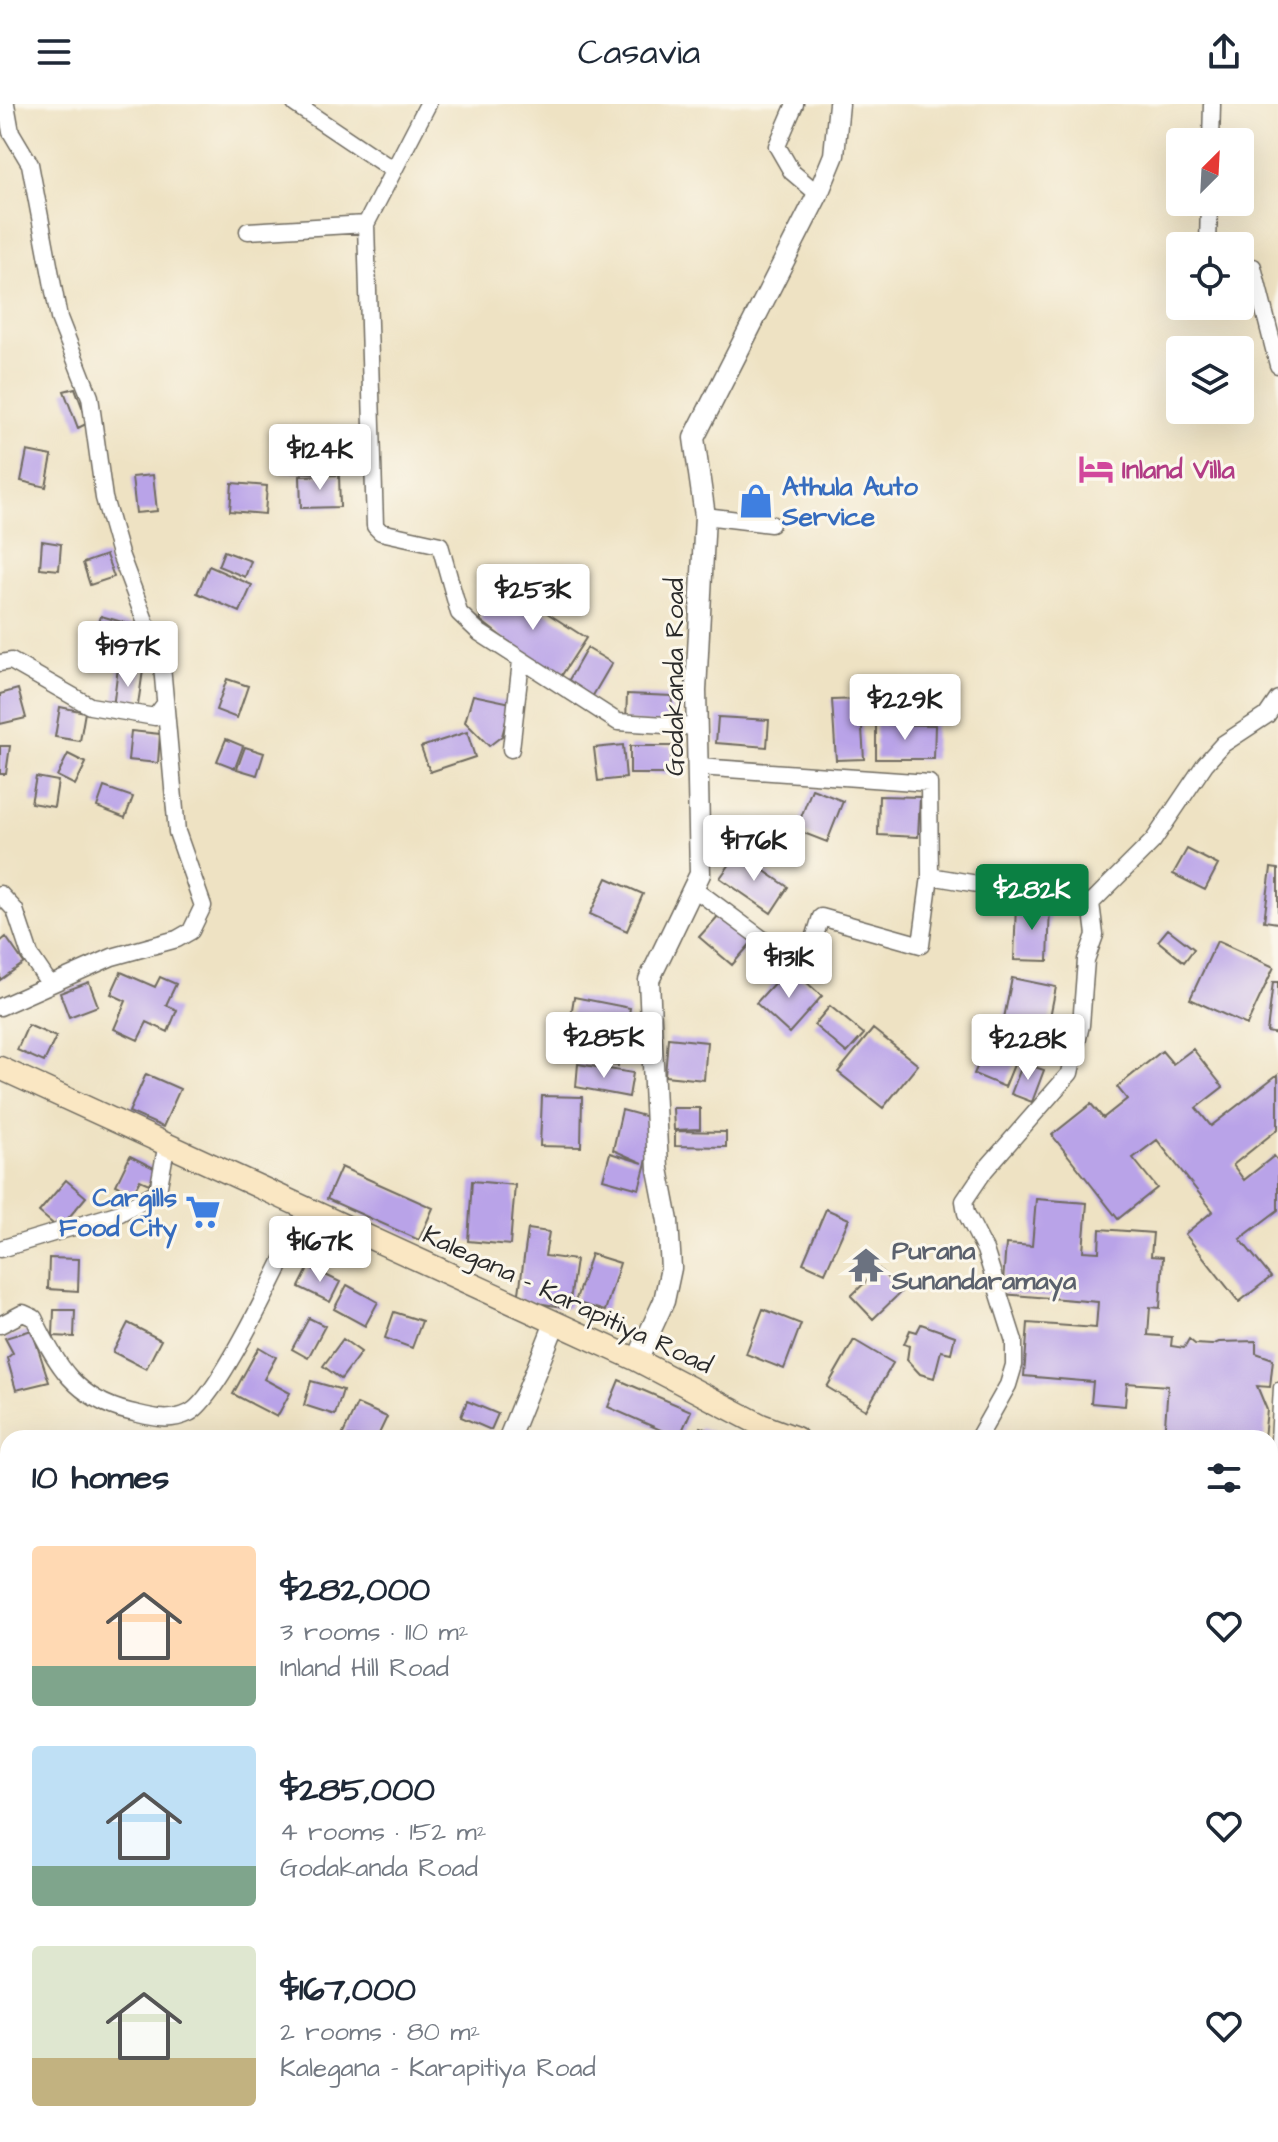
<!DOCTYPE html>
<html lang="en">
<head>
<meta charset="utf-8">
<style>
	:root { --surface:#fff; --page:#f2f2f3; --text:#1f2937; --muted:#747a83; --accent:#0b8043 }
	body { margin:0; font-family:"Architects Daughter",sans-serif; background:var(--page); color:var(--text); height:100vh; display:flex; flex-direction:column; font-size:30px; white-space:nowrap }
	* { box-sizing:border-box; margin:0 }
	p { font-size:26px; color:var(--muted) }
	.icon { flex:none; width:44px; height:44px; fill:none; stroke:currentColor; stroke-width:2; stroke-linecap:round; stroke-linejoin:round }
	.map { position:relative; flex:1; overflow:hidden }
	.drawer { position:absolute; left:0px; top:1326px; width:1278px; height:712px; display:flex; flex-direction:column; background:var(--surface); border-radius:24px 24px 0 0; box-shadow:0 8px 32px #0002 }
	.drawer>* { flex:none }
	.needle { width:52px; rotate:24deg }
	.tools { position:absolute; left:1166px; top:24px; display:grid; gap:16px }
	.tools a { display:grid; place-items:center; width:88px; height:88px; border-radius:8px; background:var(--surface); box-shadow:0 8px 32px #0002; font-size:40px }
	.price { position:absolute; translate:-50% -68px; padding:0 18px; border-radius:8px; background:#fff; color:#222; font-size:26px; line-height:52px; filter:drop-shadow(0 2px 4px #0008) }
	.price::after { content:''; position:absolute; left:50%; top:48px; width:24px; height:18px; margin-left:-12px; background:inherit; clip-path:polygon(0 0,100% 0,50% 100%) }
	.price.active { background:var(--accent); color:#fff }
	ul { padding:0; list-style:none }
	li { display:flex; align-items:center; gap:24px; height:200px; padding:0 32px }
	li span { display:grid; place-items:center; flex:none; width:224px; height:160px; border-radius:8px; color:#555 }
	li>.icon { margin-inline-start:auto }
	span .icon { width:96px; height:96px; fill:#fffc; stroke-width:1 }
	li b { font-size:34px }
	h2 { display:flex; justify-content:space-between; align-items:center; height:96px; padding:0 32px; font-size:34px }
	header { display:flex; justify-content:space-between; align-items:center; height:104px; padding:0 32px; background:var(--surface); font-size:36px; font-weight:600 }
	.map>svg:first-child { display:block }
	.building { fill:#b9a3e8 }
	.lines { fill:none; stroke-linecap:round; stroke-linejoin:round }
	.service-casing { stroke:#6f6b60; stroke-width:11 }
	.minor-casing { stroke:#6f6b60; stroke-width:19 }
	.tertiary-casing { stroke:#6f6b60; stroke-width:23 }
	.secondary-casing { stroke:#6f6b60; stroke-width:25 }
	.service { stroke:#fff; stroke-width:8 }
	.minor { stroke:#fff; stroke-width:16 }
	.tertiary { stroke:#fff; stroke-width:20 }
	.secondary { stroke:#fae7c3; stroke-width:22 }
	.labels { text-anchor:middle; stroke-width:6; stroke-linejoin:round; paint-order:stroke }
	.hotel-label { font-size:26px; font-weight:bold; fill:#b23c85; stroke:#fbf7ec; text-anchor:start }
	.shop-label { font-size:26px; font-weight:bold; fill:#366cbe; stroke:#fbf7ec; text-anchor:start }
	.street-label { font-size:26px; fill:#2b2b2b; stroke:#fbf7ec }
	.worship-label { font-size:26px; font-weight:bold; fill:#5b616d; stroke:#fbf7ec; text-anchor:start }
</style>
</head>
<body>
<header><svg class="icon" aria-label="menu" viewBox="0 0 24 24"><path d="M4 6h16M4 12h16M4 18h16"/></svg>Casavia<svg class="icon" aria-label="share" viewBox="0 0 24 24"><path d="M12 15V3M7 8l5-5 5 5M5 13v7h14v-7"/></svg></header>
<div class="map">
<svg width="1278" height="2038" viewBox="0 0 1278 2038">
	<rect width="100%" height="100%" fill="#fbf7ec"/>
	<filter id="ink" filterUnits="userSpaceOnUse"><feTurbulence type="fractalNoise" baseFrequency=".0125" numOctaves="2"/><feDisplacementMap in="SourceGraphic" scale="16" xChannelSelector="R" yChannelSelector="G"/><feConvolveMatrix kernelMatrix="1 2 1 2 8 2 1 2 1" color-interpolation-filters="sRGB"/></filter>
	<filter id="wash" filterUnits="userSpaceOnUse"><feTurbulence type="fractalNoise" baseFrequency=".006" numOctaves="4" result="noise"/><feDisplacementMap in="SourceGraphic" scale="32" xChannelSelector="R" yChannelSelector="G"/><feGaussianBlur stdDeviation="1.8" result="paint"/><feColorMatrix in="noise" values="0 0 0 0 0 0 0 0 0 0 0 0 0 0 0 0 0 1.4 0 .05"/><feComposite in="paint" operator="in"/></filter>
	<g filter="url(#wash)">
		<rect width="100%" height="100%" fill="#eee2c3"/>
		<g id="blocks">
			<path class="building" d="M75,284L88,319L78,324L64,287Z
				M27,347L52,352L46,383L21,377Z
				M286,349H318V369L286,368Z
				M153,371L157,407L136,409L132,373Z
				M339,371L340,403L301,404L300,372Z
				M232,379L267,382L265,410L230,407Z
				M42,437L61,440L59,466L40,464Z
				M224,447L251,457L245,473L218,462Z
				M106,451L114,473L90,481L83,459Z
				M209,462L252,481L240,508L197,489Z
				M508,484L586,534L558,577L480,516L492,490Z
				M101,512L136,522L131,539L96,529Z
				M587,544L612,559L591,595L566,581Z
				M118,563L143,566L137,608L113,604Z
				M227,575L248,582L237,614L216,606Z
				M18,585L26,614L0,620V590Z
				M627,590L672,592L671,620L626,618Z
				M473,591L511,599L502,632L489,642L465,618Z
				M860,595L864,655L836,656L832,596Z
				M60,603L85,608L80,637L55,633Z
				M718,613L769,616L767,643L716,639Z
				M876,620L935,621L934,655H876Z
				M131,627L160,630L158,659L128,656Z
				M467,628L475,653L430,668L421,643Z
				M226,635L243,642L235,664L217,657Z
				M623,641L626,674L598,677L594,644Z
				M0,642H10L6,670H0Z
				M630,642H672L671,670H630Z
				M245,643L264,649L257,671L237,665Z
				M68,650L86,659L75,681L57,672Z
				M36,673L58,677L54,703L31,699Z
				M104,683L133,693L125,714L97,703Z
				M812,685L843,697L827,738L796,726Z
				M879,692L920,693L918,733L878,731Z
				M1187,745L1218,761L1205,786L1173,770Z
				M738,749L788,783L771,809L720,774Z
				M1271,764L1278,765V819L1264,817Z
				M607,774L643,790L627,827L590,810Z
				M1016,800L1050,801L1048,857L1014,856Z
				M721,809L753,837L732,861L699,833Z
				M1168,825L1194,845L1184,858L1158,837Z
				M6,833L24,859L0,876V838Z
				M1217,837L1274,863L1247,921L1190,895Z
				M789,863L822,892L789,929L756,899Z
				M121,868L155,883L160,873L176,880L166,901L177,906L168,928L147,918L138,936L114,925L126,897L111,890Z
				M1012,874L1056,883L1047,928L1003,919Z
				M89,878L98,902L69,913L60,889Z
				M1273,878H1278V930L1267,928Z
				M574,893L630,904L626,928L570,918Z
				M830,902L864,930L847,949L814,921Z
				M28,921L56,933L44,958L17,946Z
				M995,922L1009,928L1002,944L1018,951L1005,983L974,970Z
				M873,925L918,961L883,1004L838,968Z
				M668,934L707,938L704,976L665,972Z
				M584,940L619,945L618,962L581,956Z
				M1193,945L1223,983L1196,1004L1211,1022L1278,970V1025L1233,1061L1244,1076L1274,1052L1278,1057V1106L1240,1135L1271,1173L1239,1198L1185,1130L1213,1107L1157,1036L1133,1054L1157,1084L1118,1115L1052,1031L1091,1000L1103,1014L1127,995L1117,983L1162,947L1173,960Z
				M1023,959L1044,966L1032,998L1011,990Z
				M578,960L633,969L629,993L576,983Z
				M146,970L180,985L163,1023L129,1008Z
				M542,992L582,993L581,1043L540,1042Z
				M673,1004H700V1025L674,1026Z
				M622,1006L648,1013L651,1040L639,1085L603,1075L610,1049L643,1059L613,1046Z
				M675,1027L726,1028V1043L675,1042Z
				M130,1052L156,1065L149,1080L140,1076L133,1089L116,1081Z
				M341,1063L433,1104L419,1136L327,1095Z
				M66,1076L86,1093L59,1125L39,1108Z
				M472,1077L515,1081L510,1141L468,1137Z
				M1036,1095L1087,1099L1083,1147L1099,1148L1100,1125L1153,1129L1151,1152L1163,1153L1160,1204L1150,1203L1148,1231L1172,1233L1171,1242L1184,1244L1189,1235L1195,1240L1212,1241L1219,1238L1256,1237V1249L1273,1255L1270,1283L1257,1282L1267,1306L1264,1334H1164L1168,1282L1127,1279L1125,1302L1091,1299L1093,1278L1024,1272L1028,1219L1096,1224L1098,1198L1002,1190L1006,1140L1032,1142Z
				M826,1105L849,1115L825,1169L803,1159Z
				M528,1125L549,1128L545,1152L576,1156L569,1204L518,1196Z
				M591,1150L620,1159L605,1207L575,1198Z
				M49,1154L79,1155L78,1187L48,1185Z
				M309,1163L340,1178L330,1198L299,1183Z
				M879,1165L901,1188L873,1215L851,1192Z
				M347,1181L378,1198L365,1222L334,1205Z
				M763,1205L801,1220L784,1265L746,1250Z
				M54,1206H75L74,1233L53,1232Z
				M394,1208L422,1217L412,1244L385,1234Z
				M309,1214L325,1222L308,1254L292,1245Z
				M128,1219L161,1236L146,1265L113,1248Z
				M921,1220L955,1232L951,1249L941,1247L934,1274L920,1270L907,1256L909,1242L904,1240L910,1226L917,1228Z
				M32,1226L49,1278L16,1286L7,1254L13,1249L5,1234Z
				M343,1235L361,1248L341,1275L323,1262Z
				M854,1236L893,1259L866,1306L827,1283Z
				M259,1243L276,1253L264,1275L290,1289L277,1313L233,1290Z
				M619,1276L691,1307L679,1334L608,1303Z
				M311,1277L343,1286L335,1311L304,1301Z
				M467,1297L498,1310L491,1326L461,1313Z
				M357,1300L387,1313L377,1334L342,1332Z
				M700,1323L727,1334H695Z
				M1270,1452L1278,1453V1490H1270Z
				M1270,1510L1278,1511V1536L1270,1535Z
				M0,1629H8V1687H0Z
				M1270,1642L1278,1644V1685L1270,1684Z
				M1270,1793L1278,1796V1841L1270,1838Z
				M1278,1870V1892L1270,1884V1878Z
				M522,2030H568L566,2038H541L521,2034Z
				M607,2030H768L790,2038H604Z
				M815,2030H969L973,2031L971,2038H837Z
				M1034,2030H1043L1059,2038H1030Z
				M1113,2030H1147L1143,2038H1130Z
				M1155,2030H1215L1213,2034L1222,2038H1171Z"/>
		</g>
	</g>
	<g filter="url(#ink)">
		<use href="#blocks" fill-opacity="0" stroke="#6f6b60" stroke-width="2"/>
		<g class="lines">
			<g class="service-casing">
				<path id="service" d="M1271,1408L1278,1283"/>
			</g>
			<g class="minor-casing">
				<path id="minor" d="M295,0L393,66
					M428,0L366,120L375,422L381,428L440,441L459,509L480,529L618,618L697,623
					M795,0L777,42L792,68L818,90
					M1211,38L1212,0
					M248,127L366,120
					M1208,142L1209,98
					M1240,162L1253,163L1278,261
					M705,412L771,420
					M0,559L11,557L90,602L155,613L165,600
					M511,645L521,557
					M699,663L929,679L930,772L1091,799
					M692,783L804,866L821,813L921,841L930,772
					M0,790L15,806L30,851L49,879
					M1091,799L1153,737L1205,660L1223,640L1267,611L1278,595
					M0,903L112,853L177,835L191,827L203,802L177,728L162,562L120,450L104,394L90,293L59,214L30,60L11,28L6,0
					M0,1145L120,1109L158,1087L167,1039
					M0,1221L23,1209L34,1214C56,1261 76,1295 130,1308C152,1313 168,1319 189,1309C220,1294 289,1142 308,1104
					M978,1334L1008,1281L1014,1261V1237L985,1146L966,1109L964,1097L985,1066L1070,969L1081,921L1086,856L1095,831L1091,799
					M1270,1632L1278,1633
					M318,2038L321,2030
					M598,2038L599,2030"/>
			</g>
			<g class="tertiary-casing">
				<path id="tertiary" d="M637,1256L664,1197L671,1164L668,1117L658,1065L649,876L700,770L696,587L705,412L694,334L818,90L834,51L839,0
					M509,1334L555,1219
					M40,2038L44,2030
					M990,2038L993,2030"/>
			</g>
			<g class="secondary-casing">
				<path id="secondary" d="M0,964L637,1256L761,1321L796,1334
					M1270,1409L1278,1410
					M0,1602H8"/>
			</g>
			<use href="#service" class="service"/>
			<use href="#minor" class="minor"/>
			<use href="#tertiary" class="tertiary"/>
			<use href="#secondary" class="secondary"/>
		</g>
	</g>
	<defs>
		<g id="hotel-bare" transform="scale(2.76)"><path d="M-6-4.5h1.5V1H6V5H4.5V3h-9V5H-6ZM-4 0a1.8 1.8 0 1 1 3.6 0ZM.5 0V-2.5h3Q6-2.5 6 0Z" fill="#d1479c" stroke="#fbf7ec" stroke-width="2.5" paint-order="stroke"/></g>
		<g id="shop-bare" transform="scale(2.76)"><path d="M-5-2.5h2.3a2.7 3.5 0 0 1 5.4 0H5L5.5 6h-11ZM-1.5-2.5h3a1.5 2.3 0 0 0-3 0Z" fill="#3f7fe0" stroke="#fbf7ec" stroke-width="2.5" paint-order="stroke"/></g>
		<g id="supermarket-bare" transform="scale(2.76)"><path d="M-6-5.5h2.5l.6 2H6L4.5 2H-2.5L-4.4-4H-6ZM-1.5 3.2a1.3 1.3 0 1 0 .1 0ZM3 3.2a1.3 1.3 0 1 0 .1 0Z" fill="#3f7fe0" stroke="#fbf7ec" stroke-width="2.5" paint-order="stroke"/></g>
		<g id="temple-bare" transform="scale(2.76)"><path d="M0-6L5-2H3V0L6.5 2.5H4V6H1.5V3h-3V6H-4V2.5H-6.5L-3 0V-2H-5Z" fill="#6b7280" stroke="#fbf7ec" stroke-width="2.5" paint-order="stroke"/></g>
	</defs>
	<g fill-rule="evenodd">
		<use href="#hotel-bare" x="1096" y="365"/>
		<use href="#shop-bare" x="756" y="397"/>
		<use href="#supermarket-bare" x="203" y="1108"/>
		<use href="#temple-bare" x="866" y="1161"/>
	</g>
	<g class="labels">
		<g class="hotel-label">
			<text x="1122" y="374">Inland Villa</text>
		</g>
		<g class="shop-label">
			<text x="782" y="391">Athula Auto<tspan x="782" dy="30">Service</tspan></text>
			<text x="177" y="1102" text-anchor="end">Cargills<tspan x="177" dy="30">Food City</tspan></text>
		</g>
		<g class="street-label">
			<text transform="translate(674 573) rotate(-90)" y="9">Godakanda Road</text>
			<text transform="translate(568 1195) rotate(25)" y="9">Kalegana - Karapitiya Road</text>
		</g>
		<g class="worship-label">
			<text x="892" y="1155">Purana<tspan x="892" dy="30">Sunandaramaya</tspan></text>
		</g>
	</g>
</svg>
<div class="tools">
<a><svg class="needle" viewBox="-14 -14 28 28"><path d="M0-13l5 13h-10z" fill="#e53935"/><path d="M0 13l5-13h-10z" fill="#747a83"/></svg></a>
<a><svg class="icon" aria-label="locate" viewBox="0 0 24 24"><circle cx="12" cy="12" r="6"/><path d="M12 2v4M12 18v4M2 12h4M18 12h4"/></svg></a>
<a><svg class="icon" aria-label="layers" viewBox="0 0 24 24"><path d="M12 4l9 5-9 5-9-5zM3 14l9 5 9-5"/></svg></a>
</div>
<b class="price" style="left:320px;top:388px">$124K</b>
<b class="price" style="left:533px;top:528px">$253K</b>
<b class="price" style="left:128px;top:585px">$197K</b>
<b class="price" style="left:905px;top:638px">$229K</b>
<b class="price" style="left:754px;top:779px">$176K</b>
<b class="price active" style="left:1032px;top:828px">$282K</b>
<b class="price" style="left:789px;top:896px">$131K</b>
<b class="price" style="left:604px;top:976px">$285K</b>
<b class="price" style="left:1028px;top:978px">$228K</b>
<b class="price" style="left:320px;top:1180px">$167K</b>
<section class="drawer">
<h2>10 homes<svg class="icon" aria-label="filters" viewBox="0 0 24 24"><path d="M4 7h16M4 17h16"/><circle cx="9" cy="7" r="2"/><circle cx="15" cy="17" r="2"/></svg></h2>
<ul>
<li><span style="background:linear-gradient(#ffd9b3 75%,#7fa58c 0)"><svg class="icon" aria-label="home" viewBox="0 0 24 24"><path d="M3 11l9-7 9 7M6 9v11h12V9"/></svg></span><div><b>$282,000</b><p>3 rooms · 110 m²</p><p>Inland Hill Road</p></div><svg class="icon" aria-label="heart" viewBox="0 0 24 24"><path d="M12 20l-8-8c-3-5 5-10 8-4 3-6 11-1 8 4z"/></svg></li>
<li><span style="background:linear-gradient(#bfe0f5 75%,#7fa58c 0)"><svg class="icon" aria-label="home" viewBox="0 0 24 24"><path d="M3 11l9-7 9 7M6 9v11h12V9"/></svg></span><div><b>$285,000</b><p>4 rooms · 152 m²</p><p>Godakanda Road</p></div><svg class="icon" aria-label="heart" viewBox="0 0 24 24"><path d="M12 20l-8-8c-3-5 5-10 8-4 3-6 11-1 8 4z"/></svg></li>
<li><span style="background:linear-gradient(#dfe7d0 70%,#c2b280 0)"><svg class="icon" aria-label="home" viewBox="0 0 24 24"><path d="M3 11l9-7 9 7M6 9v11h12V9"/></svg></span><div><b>$167,000</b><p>2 rooms · 80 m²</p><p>Kalegana - Karapitiya Road</p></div><svg class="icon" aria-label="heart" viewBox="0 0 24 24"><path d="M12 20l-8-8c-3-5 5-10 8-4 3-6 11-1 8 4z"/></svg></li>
</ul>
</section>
</div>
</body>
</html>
